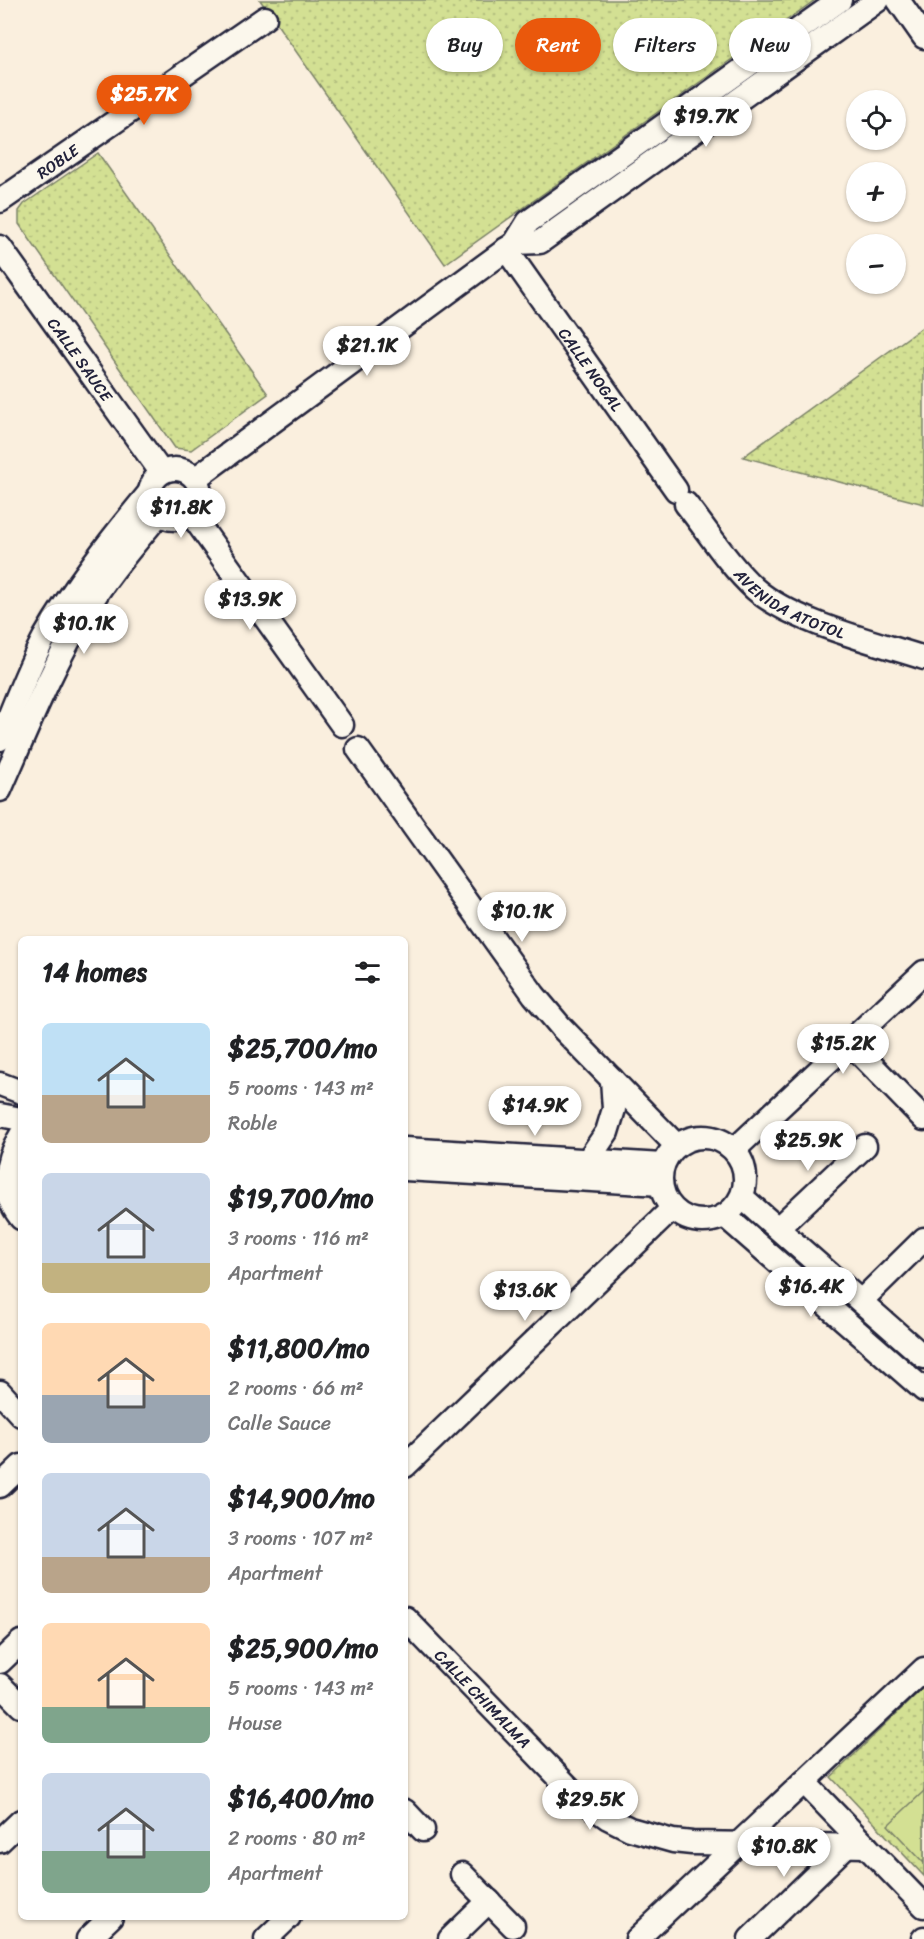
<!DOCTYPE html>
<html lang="en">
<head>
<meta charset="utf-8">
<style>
	:root { --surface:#fff; --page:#f2f2f2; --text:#202124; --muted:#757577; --accent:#ea580c }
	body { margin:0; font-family:Sriracha,sans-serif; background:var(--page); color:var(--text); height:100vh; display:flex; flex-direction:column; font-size:22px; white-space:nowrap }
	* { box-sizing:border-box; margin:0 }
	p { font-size:20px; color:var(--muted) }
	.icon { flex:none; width:33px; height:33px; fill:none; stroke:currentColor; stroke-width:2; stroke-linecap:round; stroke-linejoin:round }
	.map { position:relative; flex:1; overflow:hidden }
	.details { position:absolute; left:18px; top:936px; width:390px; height:984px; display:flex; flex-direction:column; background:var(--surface); border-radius:9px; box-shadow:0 2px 4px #0004 }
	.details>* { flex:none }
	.guide { position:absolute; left:426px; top:18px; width:408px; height:54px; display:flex; gap:12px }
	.fabs { position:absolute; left:846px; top:90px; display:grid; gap:12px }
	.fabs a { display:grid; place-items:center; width:60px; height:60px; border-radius:50%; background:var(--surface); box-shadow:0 2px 4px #0004; font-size:30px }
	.price { position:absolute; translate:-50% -51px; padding:0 14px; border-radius:21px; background:#fff; color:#222; font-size:20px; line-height:39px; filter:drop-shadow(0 2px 3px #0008) }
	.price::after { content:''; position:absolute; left:50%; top:36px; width:18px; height:14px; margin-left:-9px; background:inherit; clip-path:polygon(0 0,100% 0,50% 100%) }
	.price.active { background:var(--accent); color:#fff }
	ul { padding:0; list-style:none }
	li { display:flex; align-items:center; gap:18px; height:150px; padding:0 24px }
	li span { display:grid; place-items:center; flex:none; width:168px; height:120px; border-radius:9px; color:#555 }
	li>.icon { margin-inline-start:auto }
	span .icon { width:72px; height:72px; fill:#fffc; stroke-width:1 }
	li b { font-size:26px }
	h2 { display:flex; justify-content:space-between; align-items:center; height:72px; padding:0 24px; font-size:26px }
	.chip { padding:0 21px; border-radius:27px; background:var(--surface); box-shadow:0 2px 4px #0004; font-size:21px; line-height:54px }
	.chip.active { background:var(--accent); color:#fff }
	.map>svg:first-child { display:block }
	.grass { fill:url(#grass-dots); stroke:#7a8167; stroke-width:1.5 }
	.garden { fill:#d3e093; stroke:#7a8167; stroke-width:1.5 }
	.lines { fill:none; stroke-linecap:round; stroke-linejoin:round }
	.minor-casing { stroke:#22223b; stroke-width:27 }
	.minor { stroke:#fbf7ec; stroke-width:22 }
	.labels { text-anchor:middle; stroke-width:4.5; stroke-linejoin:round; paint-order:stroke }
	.street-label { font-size:16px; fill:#22223b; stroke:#fbf7ec }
</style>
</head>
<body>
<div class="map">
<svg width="924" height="1939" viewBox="0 0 924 1939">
	<defs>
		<pattern id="grass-dots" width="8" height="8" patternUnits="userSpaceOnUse" patternTransform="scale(1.5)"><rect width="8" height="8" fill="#d3e093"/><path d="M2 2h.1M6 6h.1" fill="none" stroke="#b5c080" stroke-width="1.8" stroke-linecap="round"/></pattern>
	</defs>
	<rect width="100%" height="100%" fill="#faefde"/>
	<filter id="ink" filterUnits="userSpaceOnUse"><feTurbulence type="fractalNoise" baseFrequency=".0167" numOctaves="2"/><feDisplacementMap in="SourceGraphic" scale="12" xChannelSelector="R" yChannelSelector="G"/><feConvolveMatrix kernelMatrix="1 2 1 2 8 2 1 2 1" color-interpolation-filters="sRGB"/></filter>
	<g filter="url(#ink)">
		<path class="grass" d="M260,0H815L445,264Z
			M98,153L268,394L191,450L175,448L19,224V211L24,204Z
			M924,326V504L743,457Z
			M924,1687V1876L831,1777Z"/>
		<path class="garden" d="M924,1791V1863L888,1825Z"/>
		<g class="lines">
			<g class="minor-casing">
				<g id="minor">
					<path d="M898,0L924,37"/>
					<path id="s1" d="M0,201L265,18"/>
					<path d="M515,243L540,242L878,0"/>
					<path id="s2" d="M0,247L161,472"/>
					<path id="s3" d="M506,249L676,490"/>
					<circle cx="175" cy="494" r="25"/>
					<path d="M196,478L515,243L528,222L840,0"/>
					<path id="s4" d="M686,504C709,533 728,564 755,589C794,623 875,642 924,658"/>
					<path d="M191,514L342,725"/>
					<path d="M0,739C14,706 27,670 44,638C74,586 111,539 149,493"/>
					<path d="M358,749L534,995L561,1027L676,1145"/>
					<path d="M0,790C27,729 52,666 87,609C107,575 134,545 159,514"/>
					<path d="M849,1042L924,1119"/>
					<path d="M0,1084L21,1092"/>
					<path d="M0,1115L21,1119"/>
					<path d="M21,1135C3,1163 0,1192 21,1218"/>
					<circle cx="703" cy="1179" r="42"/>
					<path d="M405,1149L662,1165"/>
					<path d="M735,1149L924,972"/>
					<path d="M588,1160L607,1132L614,1109L612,1079"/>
					<path d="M405,1169L661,1184"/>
					<path d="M743,1198L924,1357"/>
					<path d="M725,1216L924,1390"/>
					<path d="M778,1228L865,1146"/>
					<path d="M861,1301L924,1239"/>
					<path d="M0,1392L21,1415"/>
					<path d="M405,1466L672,1209"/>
					<path d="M0,1486L21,1466"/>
					<path id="s5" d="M405,1618L577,1796L608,1818L630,1829L673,1841L692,1843L866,1846"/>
					<path d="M0,1662L21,1642"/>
					<path d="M0,1685L21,1706"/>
					<path d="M804,1782L924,1906"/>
					<path d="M405,1811L423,1830"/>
					<path d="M0,1841L21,1821"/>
					<path d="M462,1874L513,1926"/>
					<path d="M88,1939L111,1917"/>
					<path d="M266,1939L289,1917"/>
					<path d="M450,1939L489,1901"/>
					<path d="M637,1939L924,1669"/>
					<path d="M750,1939L847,1845"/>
					<path d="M923,1939L924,1938"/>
				</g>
			</g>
			<use href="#minor" class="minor"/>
		</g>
	</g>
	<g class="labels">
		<g class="street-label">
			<text dy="6" stroke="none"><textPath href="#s1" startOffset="70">ROBLE</textPath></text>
			<text dy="6" stroke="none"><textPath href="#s2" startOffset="138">CALLE SAUCE</textPath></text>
			<text dy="6" stroke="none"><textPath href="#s3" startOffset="147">CALLE NOGAL</textPath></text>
			<text dy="6" stroke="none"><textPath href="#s4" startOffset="147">AVENIDA ATOTOL</textPath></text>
			<text dy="6" stroke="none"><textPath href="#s5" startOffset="112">CALLE CHIMALMA</textPath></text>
		</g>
	</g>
</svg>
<div class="fabs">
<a><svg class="icon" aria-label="locate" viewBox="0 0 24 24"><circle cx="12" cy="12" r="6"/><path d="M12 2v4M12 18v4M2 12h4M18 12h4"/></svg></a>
<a>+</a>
<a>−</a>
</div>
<b class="price active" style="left:144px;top:126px">$25.7K</b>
<b class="price" style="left:706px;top:148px">$19.7K</b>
<b class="price" style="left:367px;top:377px">$21.1K</b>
<b class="price" style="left:181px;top:539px">$11.8K</b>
<b class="price" style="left:250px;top:631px">$13.9K</b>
<b class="price" style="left:84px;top:655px">$10.1K</b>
<b class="price" style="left:522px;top:943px">$10.1K</b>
<b class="price" style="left:843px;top:1075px">$15.2K</b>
<b class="price" style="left:535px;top:1137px">$14.9K</b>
<b class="price" style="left:808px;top:1172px">$25.9K</b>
<b class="price" style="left:811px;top:1318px">$16.4K</b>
<b class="price" style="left:525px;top:1322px">$13.6K</b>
<b class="price" style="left:590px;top:1831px">$29.5K</b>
<b class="price" style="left:784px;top:1878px">$10.8K</b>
<div class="guide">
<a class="chip">Buy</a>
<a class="chip active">Rent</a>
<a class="chip">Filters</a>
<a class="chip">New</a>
</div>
<section class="details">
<h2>14 homes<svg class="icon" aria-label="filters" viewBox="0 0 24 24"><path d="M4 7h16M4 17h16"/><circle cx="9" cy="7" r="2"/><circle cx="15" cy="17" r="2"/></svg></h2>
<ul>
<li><span style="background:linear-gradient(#bfe0f5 60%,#b9a48a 0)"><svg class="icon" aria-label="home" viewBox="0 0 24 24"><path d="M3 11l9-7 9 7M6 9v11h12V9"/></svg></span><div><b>$25,700/mo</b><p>5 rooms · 143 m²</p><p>Roble</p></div></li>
<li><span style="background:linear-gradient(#c9d6e8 75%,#c2b280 0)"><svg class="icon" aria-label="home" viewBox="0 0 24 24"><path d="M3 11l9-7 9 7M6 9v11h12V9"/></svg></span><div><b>$19,700/mo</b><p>3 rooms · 116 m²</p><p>Apartment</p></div></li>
<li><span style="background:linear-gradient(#ffd9b3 60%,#9aa5b1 0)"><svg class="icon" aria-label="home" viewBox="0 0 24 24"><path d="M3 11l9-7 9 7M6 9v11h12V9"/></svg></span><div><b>$11,800/mo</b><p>2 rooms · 66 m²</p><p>Calle Sauce</p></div></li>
<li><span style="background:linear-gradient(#c9d6e8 70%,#b9a48a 0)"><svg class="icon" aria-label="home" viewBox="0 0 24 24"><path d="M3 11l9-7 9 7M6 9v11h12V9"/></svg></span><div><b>$14,900/mo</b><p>3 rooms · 107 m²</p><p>Apartment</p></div></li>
<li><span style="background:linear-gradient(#ffd9b3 70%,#7fa58c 0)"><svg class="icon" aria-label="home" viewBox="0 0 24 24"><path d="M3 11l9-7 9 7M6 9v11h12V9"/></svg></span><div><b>$25,900/mo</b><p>5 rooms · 143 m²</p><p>House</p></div></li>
<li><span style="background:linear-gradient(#c9d6e8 65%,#7fa58c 0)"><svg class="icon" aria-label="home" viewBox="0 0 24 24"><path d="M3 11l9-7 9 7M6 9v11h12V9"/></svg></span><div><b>$16,400/mo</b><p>2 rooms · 80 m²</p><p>Apartment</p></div></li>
</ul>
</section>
</div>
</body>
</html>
